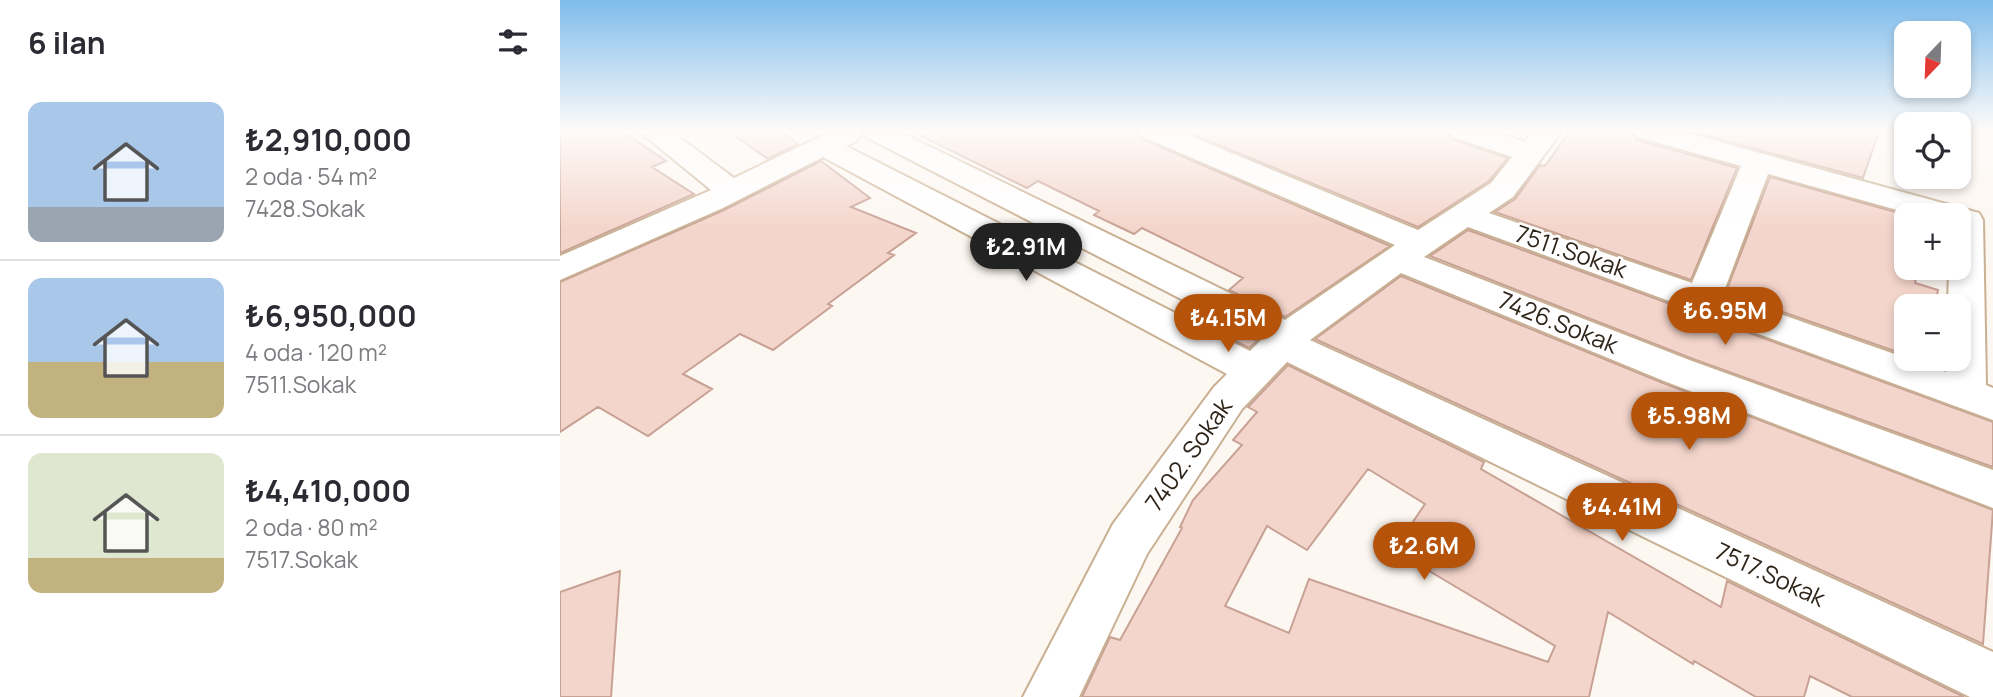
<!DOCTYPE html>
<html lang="tr">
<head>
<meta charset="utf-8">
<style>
	:root { --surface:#fff; --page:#f2f2f3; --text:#2b2b33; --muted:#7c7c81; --line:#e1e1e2; --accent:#b45309 }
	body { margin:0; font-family:Manrope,sans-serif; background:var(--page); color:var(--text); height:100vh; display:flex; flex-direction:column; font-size:26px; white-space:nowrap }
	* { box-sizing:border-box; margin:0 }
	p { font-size:23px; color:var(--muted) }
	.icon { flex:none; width:38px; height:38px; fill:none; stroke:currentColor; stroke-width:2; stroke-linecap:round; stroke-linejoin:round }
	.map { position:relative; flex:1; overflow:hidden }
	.drawer { display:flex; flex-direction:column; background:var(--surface); width:560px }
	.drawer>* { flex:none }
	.needle { width:46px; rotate:203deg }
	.controls { position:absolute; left:1334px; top:21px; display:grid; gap:14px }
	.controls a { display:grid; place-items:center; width:77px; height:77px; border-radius:14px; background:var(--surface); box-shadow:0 4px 10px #0003; font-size:35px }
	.price { position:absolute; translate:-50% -60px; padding:0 16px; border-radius:24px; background:var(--accent); color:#fff; font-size:23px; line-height:46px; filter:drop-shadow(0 2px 4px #0008) }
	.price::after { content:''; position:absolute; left:50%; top:42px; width:21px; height:16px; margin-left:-10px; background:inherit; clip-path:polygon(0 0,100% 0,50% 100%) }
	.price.active { background:#222; color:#fff }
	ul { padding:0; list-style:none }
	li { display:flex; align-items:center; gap:21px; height:175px; padding:0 28px }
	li+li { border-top:2px solid var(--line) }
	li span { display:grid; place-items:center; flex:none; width:196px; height:140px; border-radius:14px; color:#555 }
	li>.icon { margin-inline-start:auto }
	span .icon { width:84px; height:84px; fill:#fffc; stroke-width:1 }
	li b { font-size:30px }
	h2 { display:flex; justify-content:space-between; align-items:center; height:84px; padding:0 28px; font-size:30px }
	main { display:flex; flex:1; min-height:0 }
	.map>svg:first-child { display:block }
	.building { fill:#f4d5cb; stroke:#c8a195; stroke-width:2; fill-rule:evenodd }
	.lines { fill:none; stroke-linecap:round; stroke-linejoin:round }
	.minor-casing { stroke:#c9b092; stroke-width:4 }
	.minor { fill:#fff; fill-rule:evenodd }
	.labels { text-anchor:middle; stroke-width:5; stroke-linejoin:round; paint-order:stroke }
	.street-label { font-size:24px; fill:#2f251a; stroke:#fff }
</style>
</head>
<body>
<main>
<section class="drawer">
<h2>6 ilan<svg class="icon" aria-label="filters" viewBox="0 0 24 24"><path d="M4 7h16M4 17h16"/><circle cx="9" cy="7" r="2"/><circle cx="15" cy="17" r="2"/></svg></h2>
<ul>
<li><span style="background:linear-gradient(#a9c7e8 75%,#9aa5b1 0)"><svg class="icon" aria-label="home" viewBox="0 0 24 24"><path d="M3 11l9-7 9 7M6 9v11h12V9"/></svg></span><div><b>₺2,910,000</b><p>2 oda · 54 m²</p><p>7428.Sokak</p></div></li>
<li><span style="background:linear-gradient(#a9c7e8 60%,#c2b280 0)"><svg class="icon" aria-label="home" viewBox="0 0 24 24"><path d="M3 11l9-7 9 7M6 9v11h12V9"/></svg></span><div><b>₺6,950,000</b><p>4 oda · 120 m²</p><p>7511.Sokak</p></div></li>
<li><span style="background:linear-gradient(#dfe7d0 75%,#c2b280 0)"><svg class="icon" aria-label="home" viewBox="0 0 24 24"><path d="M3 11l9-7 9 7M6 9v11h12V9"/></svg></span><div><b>₺4,410,000</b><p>2 oda · 80 m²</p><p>7517.Sokak</p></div></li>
</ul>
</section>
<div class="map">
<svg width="1433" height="697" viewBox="0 0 1433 697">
	<rect width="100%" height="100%" fill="#fdf7f1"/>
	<path class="building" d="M0,131H62L106,161L92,167L134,194L0,253Z
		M168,131H221L238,144L208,159Z
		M351,131H576L582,139L830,246L725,317L669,290L683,278L582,228L574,234L534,215L539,211L478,181L467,188Z
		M625,131H878L888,134L892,139L948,158L929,181L858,227Z
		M1010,131H1071L1077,140L1177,168L1131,280L935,212L955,199L980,165L985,166Z
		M1130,131H1319L1303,178Z
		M261,161L310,198L291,207L356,233L328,253L334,255L268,304L272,306L213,350L180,334L123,374L152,389L88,436L38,407L0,432V282L164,210Z
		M1210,177L1346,215V268H1358L1355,283L1378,290L1375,306H1346V355L1166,292Z
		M908,230L1433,422V467L1133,359L870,256Z
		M841,276L1103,383L1433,510L1423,644L755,339Z
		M642,313L697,341L689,348L634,320Z
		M728,365L924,462L921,469L1161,607L1167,581L1404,697H1292L1250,676L1244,697H1196L1134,661L1133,664L1048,612L1029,697H522L550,637L560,640L622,528L620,527L633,500L682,445L673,440L697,412L688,407ZM808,469L865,504L834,550L995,646L988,662L749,579L729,633L665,606L707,526L747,550Z
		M60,571L51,697H0V592Z"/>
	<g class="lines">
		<g class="minor-casing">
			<path id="minor" d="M79,131H111L174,178L272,131H298L300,135L296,141L286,146L690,351L701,340L306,137L302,131H338L725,320L835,245L583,137L579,131H618L858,230L931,183L952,157L893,137L889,131H932L965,142L973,131H1002L953,197L929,213L1132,283L1181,166L1078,137L1074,131H1120L1419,213L1423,220L1426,385L1433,388V420L908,227L864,257L1132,361L1433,470V508L1104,381L841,273L750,340L1433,652V697H1410L727,362L682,409L587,554L519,697H463L553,524L654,387L667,374L263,157L163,208L0,280V256L151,190ZM1208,174L1355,215H1398V268H1389L1388,306H1398V359H1387L1386,372L1163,294Z"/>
		</g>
		<use href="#minor" class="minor"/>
	</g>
	<linearGradient id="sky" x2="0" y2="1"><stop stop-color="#7fbcec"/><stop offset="0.57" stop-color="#fefbf9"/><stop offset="1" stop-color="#fefbf9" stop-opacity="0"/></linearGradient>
	<rect width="1433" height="229" fill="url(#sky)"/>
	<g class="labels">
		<g class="street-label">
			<text transform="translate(1011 252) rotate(19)" y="8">7511.Sokak</text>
			<text transform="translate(998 323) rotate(22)" y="8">7426.Sokak</text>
			<text transform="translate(629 455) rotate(-55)" y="8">7402. Sokak</text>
			<text transform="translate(1210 575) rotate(25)" y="8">7517.Sokak</text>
		</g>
	</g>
</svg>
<div class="controls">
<a><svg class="needle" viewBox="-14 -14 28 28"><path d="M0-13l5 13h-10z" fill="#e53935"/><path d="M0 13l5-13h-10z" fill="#7c7c81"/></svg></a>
<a><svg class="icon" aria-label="locate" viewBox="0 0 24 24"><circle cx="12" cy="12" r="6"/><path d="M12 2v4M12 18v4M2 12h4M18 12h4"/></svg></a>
<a>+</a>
<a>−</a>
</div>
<b class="price active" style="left:466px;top:283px">₺2.91M</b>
<b class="price" style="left:1165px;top:347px">₺6.95M</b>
<b class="price" style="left:668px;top:354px">₺4.15M</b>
<b class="price" style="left:1129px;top:452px">₺5.98M</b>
<b class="price" style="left:1062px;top:543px">₺4.41M</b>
<b class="price" style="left:864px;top:582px">₺2.6M</b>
</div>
</main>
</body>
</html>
